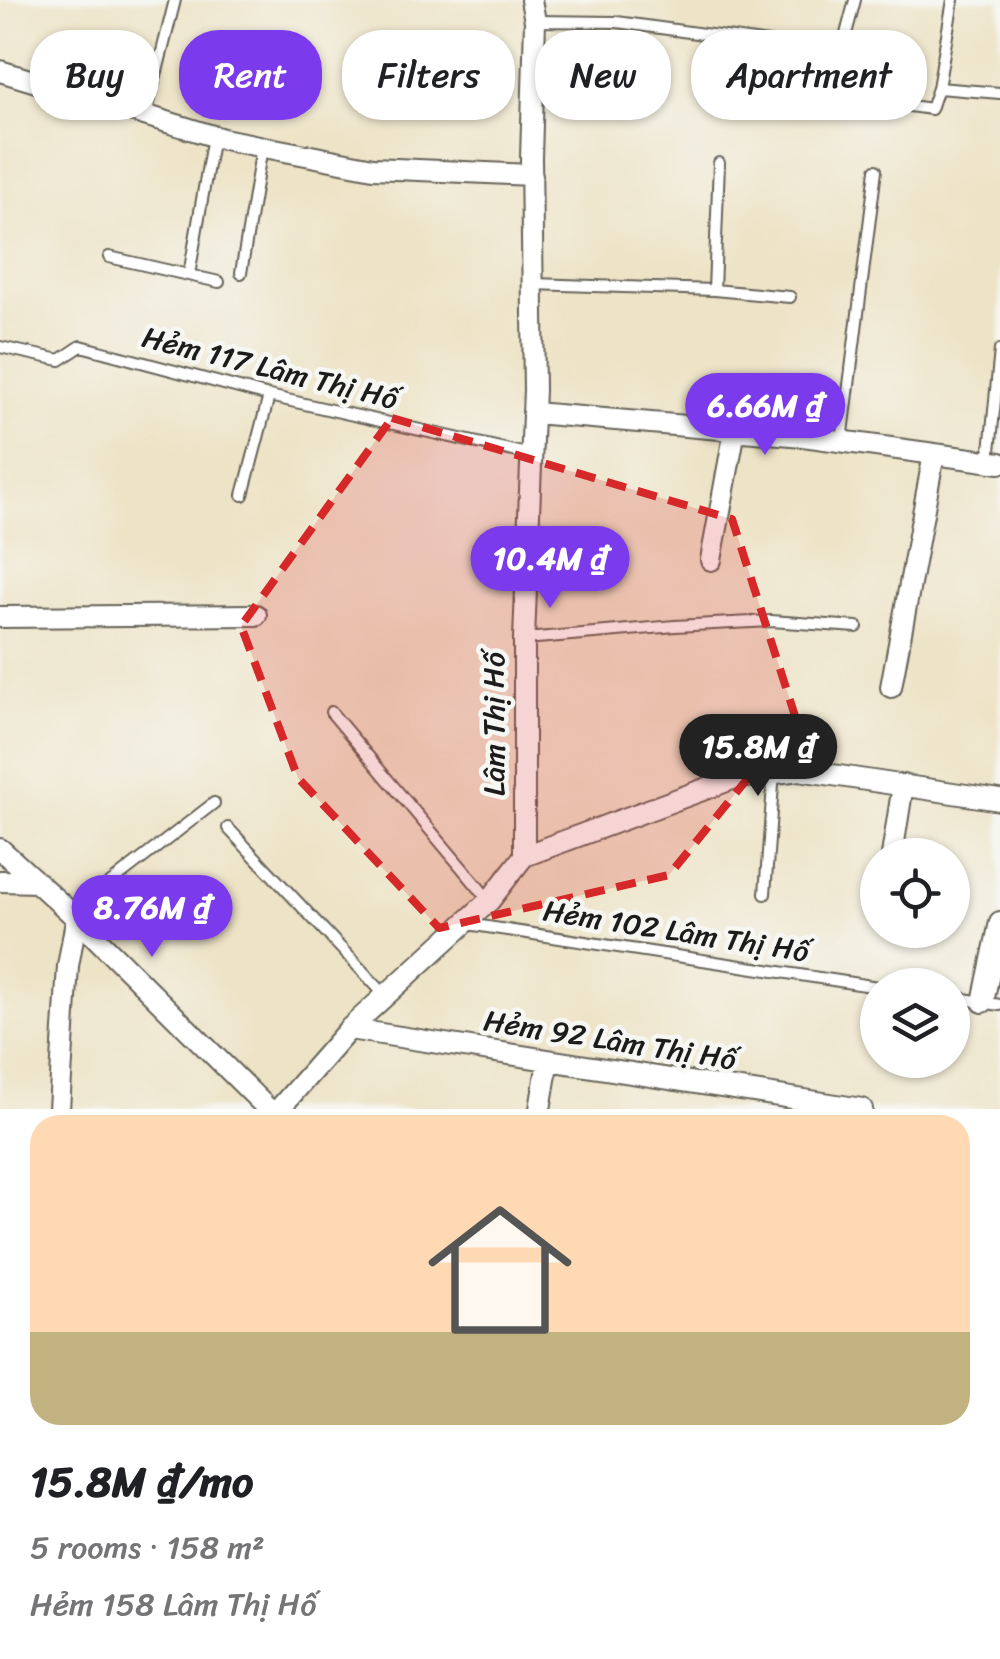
<!DOCTYPE html>
<html lang="en">
<head>
<meta charset="utf-8">
<style>
	:root { --surface:#fff; --page:#f6f6f6; --text:#202124; --muted:#757577; --accent:#7c3aed }
	body { margin:0; font-family:Sriracha,sans-serif; background:var(--page); color:var(--text); height:100vh; display:flex; flex-direction:column; font-size:38px; white-space:nowrap }
	* { box-sizing:border-box; margin:0 }
	p { font-size:32px; color:var(--muted) }
	.icon { flex:none; width:55px; height:55px; fill:none; stroke:currentColor; stroke-width:2; stroke-linecap:round; stroke-linejoin:round }
	.map { position:relative; height:1109px; overflow:hidden }
	.drawer { display:flex; flex-direction:column; background:var(--surface); flex:1 }
	.drawer>* { flex:none }
	.guide { position:absolute; left:30px; top:30px; width:940px; height:90px; display:flex; gap:20px }
	.tools { position:absolute; left:860px; top:838px; display:grid; gap:20px }
	.tools a { display:grid; place-items:center; width:110px; height:110px; border-radius:50%; background:var(--surface); box-shadow:0 2px 8px #0004; font-size:50px }
	.price { position:absolute; translate:-50% -85px; padding:0 22px; border-radius:35px; background:var(--accent); color:#fff; font-size:32px; line-height:65px; filter:drop-shadow(0 2px 5px #0008) }
	.price::after { content:''; position:absolute; left:50%; top:60px; width:30px; height:22px; margin-left:-15px; background:inherit; clip-path:polygon(0 0,100% 0,50% 100%) }
	.price.active { background:#222; color:#fff }
	ul { padding:0; list-style:none }
	li { display:grid; align-content:center; gap:20px; height:530px; padding:0 30px }
	li span { display:grid; place-items:center; height:310px; border-radius:30px; color:#555 }
	li>.icon { margin-inline-start:auto }
	span .icon { width:180px; height:180px; fill:#fffc; stroke-width:1 }
	li b { font-size:42px }
	.chip { padding:0 35px; border-radius:40px; background:var(--surface); box-shadow:0 2px 8px #0004; font-size:35px; line-height:90px }
	.chip.active { background:var(--accent); color:#fff }
	.map>svg:first-child { display:block }
	.lines { fill:none; stroke-linecap:round; stroke-linejoin:round }
	.service-casing { stroke:#656258; stroke-width:14 }
	.minor-casing { stroke:#656258; stroke-width:24 }
	.service { stroke:#fff; stroke-width:10 }
	.minor { stroke:#fff; stroke-width:20 }
	.marked { fill:#d62828; fill-opacity:0.2; stroke:#d62828; stroke-width:8; stroke-dasharray:20 12; stroke-linejoin:round }
	.labels { text-anchor:middle; stroke-width:9; stroke-linejoin:round; paint-order:stroke }
	.street-label { font-size:30px; fill:#1c1c1c; stroke:#f6f6f2 }
</style>
</head>
<body>
<div class="map">
<svg width="1000" height="1109" viewBox="0 0 1000 1109">
	<rect width="100%" height="100%" fill="#f6f6f2"/>
	<filter id="ink" filterUnits="userSpaceOnUse"><feTurbulence type="fractalNoise" baseFrequency=".01" numOctaves="2"/><feDisplacementMap in="SourceGraphic" scale="20" xChannelSelector="R" yChannelSelector="G"/><feConvolveMatrix kernelMatrix="1 2 1 2 8 2 1 2 1" color-interpolation-filters="sRGB"/></filter>
	<filter id="wash" filterUnits="userSpaceOnUse"><feTurbulence type="fractalNoise" baseFrequency=".0048" numOctaves="4" result="noise"/><feDisplacementMap in="SourceGraphic" scale="40" xChannelSelector="R" yChannelSelector="G"/><feGaussianBlur stdDeviation="2.25" result="paint"/><feColorMatrix in="noise" values="0 0 0 0 0 0 0 0 0 0 0 0 0 0 0 0 0 1.4 0 .05"/><feComposite in="paint" operator="in"/></filter>
	<g filter="url(#wash)">
		<rect width="100%" height="100%" fill="#ede3c6"/>
	</g>
	<g filter="url(#ink)">
		<g class="lines">
			<g class="service-casing">
				<path id="service" d="M536,21L617,22L841,53L855,0
					M841,53L839,96L931,109L938,88L953,0
					M938,88L1000,93
					M146,115L175,0
					M109,257L219,282
					M241,273L262,147
					M189,275L213,136
					M533,284L714,290L790,297
					M714,290L719,163
					M0,347L60,360L81,346L269,396L531,455
					M842,441L876,170
					M989,461L1000,350
					M243,495L269,396
					M525,639L675,626L771,621L857,627
					M331,712L489,900
					M228,828L385,995
					M765,894L774,771
					M72,913L214,803
					M468,924L878,987
					M952,997L1000,1005"/>
			</g>
			<g class="minor-casing">
				<path id="minor" d="M0,71L223,139L373,168L532,175
					M534,413L803,436L1000,463
					M711,560L735,430
					M0,617L256,615
					M891,687L934,454
					M0,849L72,914L268,1109
					M892,855L903,785
					M524,856L732,779L799,770L1000,800
					M0,881L37,882
					M983,1002L1000,922
					M349,1029L862,1109
					M59,1109L68,966L76,921
					M279,1109L349,1029L490,900L524,856V639L534,390L531,158L535,21L531,0
					M540,1109L548,1062"/>
			</g>
			<use href="#service" class="service"/>
			<use href="#minor" class="minor"/>
		</g>
	</g>
	<path class="marked" d="M392,418L732,519L796,719L669,875L439,928L298,778L241,626Z"/>
	<g class="labels">
		<g class="street-label">
			<text transform="translate(270 368) rotate(14)" y="10">Hẻm 117 Lâm Thị Hố</text>
			<text transform="translate(494 724) rotate(-90)" y="10">Lâm Thị Hố</text>
			<text transform="translate(676 931) rotate(9)" y="10">Hẻm 102 Lâm Thị Hố</text>
			<text transform="translate(610 1040) rotate(9)" y="10">Hẻm 92 Lâm Thị Hố</text>
		</g>
	</g>
</svg>
<div class="tools">
<a><svg class="icon" aria-label="locate" viewBox="0 0 24 24"><circle cx="12" cy="12" r="6"/><path d="M12 2v4M12 18v4M2 12h4M18 12h4"/></svg></a>
<a><svg class="icon" aria-label="layers" viewBox="0 0 24 24"><path d="M12 4l9 5-9 5-9-5zM3 14l9 5 9-5"/></svg></a>
</div>
<b class="price" style="left:765px;top:458px">6.66M ₫</b>
<b class="price" style="left:550px;top:611px">10.4M ₫</b>
<b class="price active" style="left:758px;top:799px">15.8M ₫</b>
<b class="price" style="left:152px;top:960px">8.76M ₫</b>
<div class="guide">
<a class="chip">Buy</a>
<a class="chip active">Rent</a>
<a class="chip">Filters</a>
<a class="chip">New</a>
<a class="chip">Apartment</a>
</div>
</div>
<section class="drawer">
<ul>
<li><span style="background:linear-gradient(#ffd9b3 70%,#c2b280 0)"><svg class="icon" aria-label="home" viewBox="0 0 24 24"><path d="M3 11l9-7 9 7M6 9v11h12V9"/></svg></span><div><b>15.8M ₫/mo</b><p>5 rooms · 158 m²</p><p>Hẻm 158 Lâm Thị Hố</p></div></li>
</ul>
</section>
</body>
</html>
